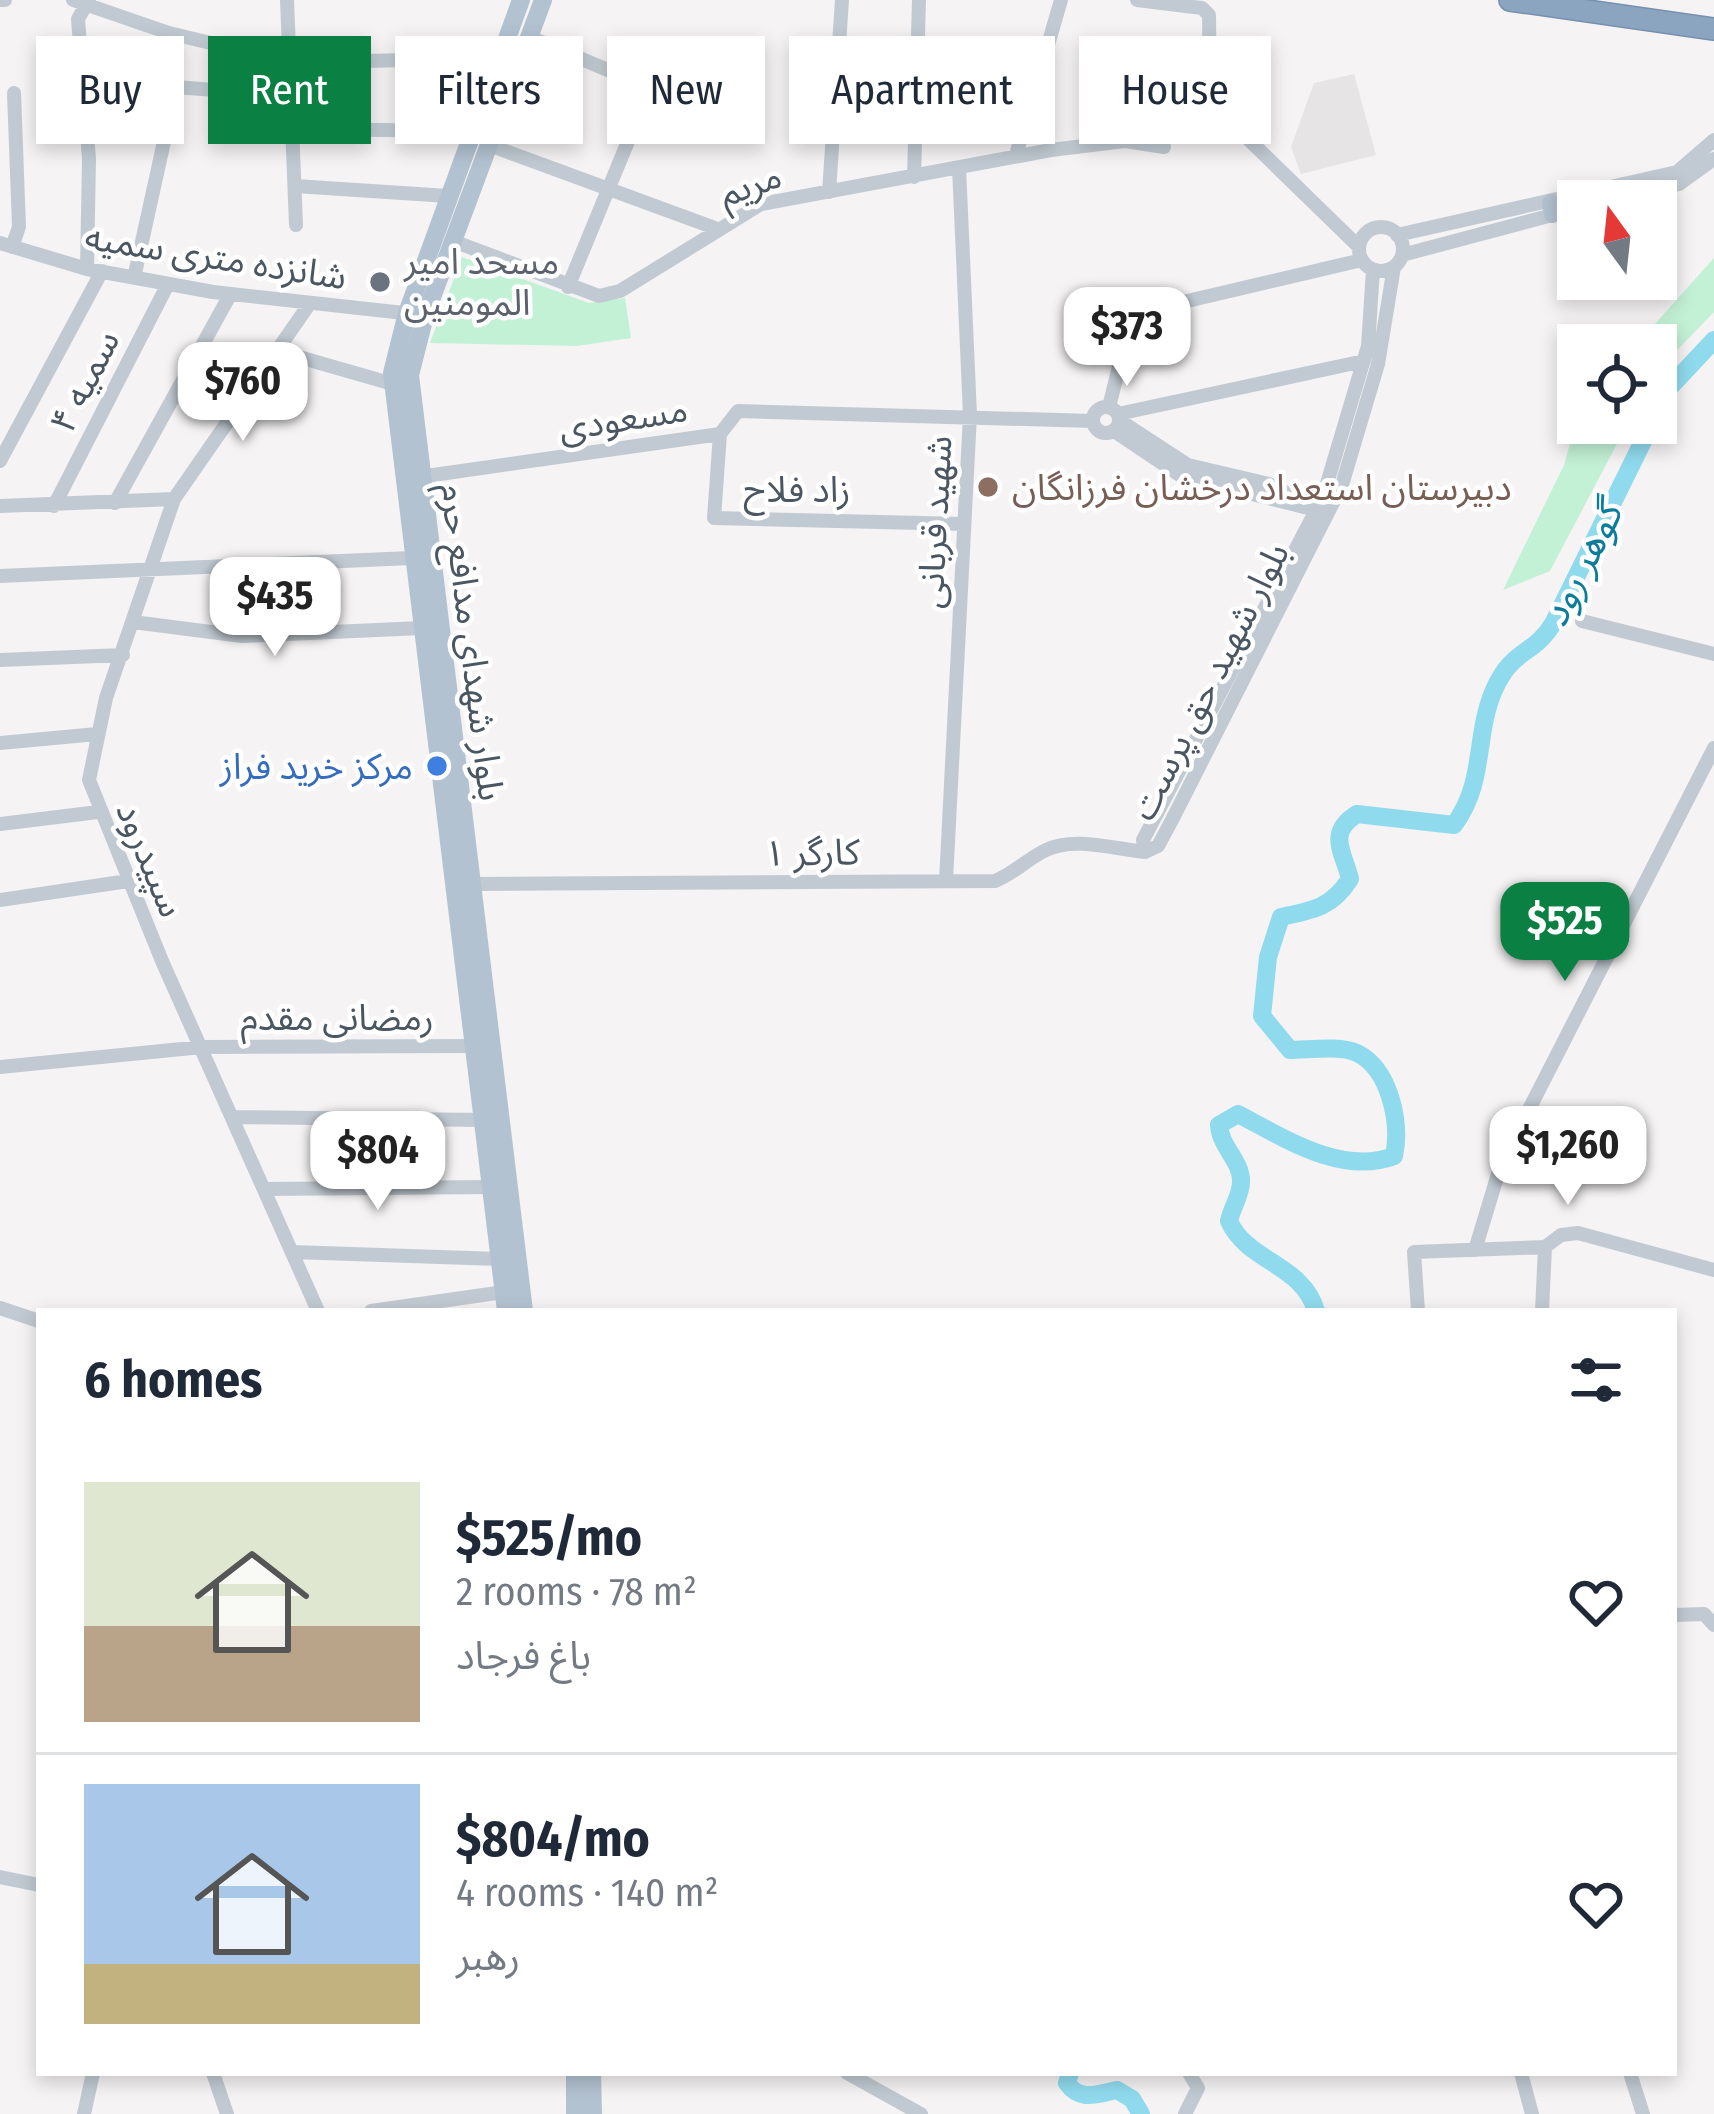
<!DOCTYPE html>
<html lang="en">
<head>
<meta charset="utf-8">
<style>
	:root { --surface:#fff; --page:#f2f2f3; --text:#1f2937; --muted:#747a83; --line:#e0e1e3; --accent:#0b8043 }
	body { margin:0; font-family:"Fira Sans Condensed","Noto Sans Arabic",sans-serif; background:var(--page); color:var(--text); height:100vh; display:flex; flex-direction:column; font-size:45px; white-space:nowrap }
	* { box-sizing:border-box; margin:0 }
	p { font-size:39px; color:var(--muted) }
	.icon { flex:none; width:66px; height:66px; fill:none; stroke:currentColor; stroke-width:2; stroke-linecap:round; stroke-linejoin:round }
	.map { position:relative; flex:1; overflow:hidden }
	.panel { position:absolute; left:36px; top:1308px; width:1641px; height:768px; display:flex; flex-direction:column; background:var(--surface); border-radius:0px; box-shadow:0 6px 18px #0003 }
	.panel>* { flex:none }
	.hud { position:absolute; left:36px; top:36px; width:1644px; height:108px; display:flex; gap:24px }
	.needle { width:78px; rotate:345deg }
	.controls { position:absolute; left:1557px; top:180px; display:grid; gap:24px }
	.controls a { display:grid; place-items:center; width:120px; height:120px; border-radius:0px; background:var(--surface); box-shadow:0 6px 18px #0003; font-size:60px }
	.price { position:absolute; translate:-50% -102px; padding:0 27px; border-radius:24px; background:#fff; color:#222; font-size:39px; line-height:78px; filter:drop-shadow(0 3px 6px #0008) }
	.price::after { content:''; position:absolute; left:50%; top:72px; width:36px; height:27px; margin-left:-18px; background:inherit; clip-path:polygon(0 0,100% 0,50% 100%) }
	.price.selected { background:var(--accent); color:#fff }
	ul { padding:0; list-style:none }
	li { display:flex; align-items:center; gap:36px; height:300px; padding:0 48px }
	li+li { border-top:3px solid var(--line) }
	li span { display:grid; place-items:center; flex:none; width:336px; height:240px; border-radius:0px; color:#555 }
	li>.icon { margin-inline-start:auto }
	span .icon { width:144px; height:144px; fill:#fffc; stroke-width:1 }
	li b { font-size:51px }
	h2 { display:flex; justify-content:space-between; align-items:center; height:144px; padding:0 48px; font-size:51px }
	.chip { padding:0 42px; border-radius:0px; background:var(--surface); box-shadow:0 6px 18px #0003; font-size:42px; line-height:108px }
	.chip.selected { background:var(--accent); color:#fff }
	.map>svg:first-child { display:block }
	.education { fill:#e6e4e5 }
	.green { fill:#c3f1d5 }
	.lines { fill:none; stroke-linecap:round; stroke-linejoin:round }
	.river { stroke:#90daee; stroke-width:18 }
	.highway-casing { stroke:#7690ad; stroke-width:24 }
	.minor { stroke:#c1cad2; stroke-width:14 }
	.major { stroke:#b3c2d1; stroke-width:18 }
	.highway { stroke:#8ba5c1; stroke-width:21 }
	.worship-dot { fill:#6b7280; stroke:#fff; stroke-width:4.5 }
	.education-dot { fill:#8d6e63; stroke:#fff; stroke-width:4.5 }
	.shop-dot { fill:#3f7fe0; stroke:#fff; stroke-width:4.5 }
	.labels { text-anchor:middle; stroke-width:9; stroke-linejoin:round; paint-order:stroke }
	.street-label { font-size:36px; fill:#4a5661; stroke:#fff }
	.worship-label { font-size:36px; fill:#5b616d; stroke:#fff; text-anchor:start }
	.education-label { font-size:36px; fill:#785e54; stroke:#fff; text-anchor:start }
	.shop-label { font-size:36px; fill:#366cbe; stroke:#fff; text-anchor:end }
	.water-label { font-size:39px; font-style:italic; fill:#0c7c9b; stroke:#fff }
</style>
</head>
<body>
<div class="map">
<svg width="1714" height="2114" viewBox="0 0 1714 2114">
	<rect width="100%" height="100%" fill="#f5f3f3"/>
	<path class="education" d="M1354,74L1376,155L1301,174L1291,147L1314,83Z"/>
	<path class="green" d="M462,257L589,303L625,298L631,338L577,346L430,343Z
		M1714,258V312L1656,372V345H1636Z
		M1578,415V423H1628L1550,571L1503,590L1564,465Z"/>
	<g class="lines">
		<path class="river" d="M1656,415L1669,388L1714,340
			M1316,1311C1303,1264 1247,1262 1229,1221C1232,1207 1241,1195 1241,1182C1242,1161 1220,1147 1219,1125L1238,1114C1284,1138 1342,1176 1394,1156C1401,1123 1390,1069 1357,1053C1340,1045 1308,1050 1290,1050L1262,1016L1268,957L1281,917C1314,910 1331,908 1350,879C1344,853 1326,833 1357,814L1454,825C1486,782 1474,736 1494,690C1512,648 1534,656 1554,622L1652,423
			M1070,2073L1067,2083C1080,2102 1097,2094 1117,2090L1132,2099L1141,2114"/>
		<g class="highway-casing">
			<path id="highway" d="M1510,0L1714,29"/>
		</g>
		<path class="minor" d="M0,0H5
			M73,0L169,33L294,63L475,58L497,63
			M287,0L296,225
			M1137,0L1202,8L1209,15L1210,102L1359,247
			M530,37L650,88L568,287
			M293,129L472,131
			M489,145L715,228
			M1016,155L1061,0
			M914,177L919,0
			M295,186L448,196
			M829,192L842,0
			M1610,201L1679,184L1714,159
			M1359 249a22 22 0 1 1 44 0a22 22 0 1 1-44 0Z
			M1397,235L1677,172L1714,140
			M453,241L599,296L620,291L761,204L1051,150L1125,141L1164,147
			M0,243L87,269L213,292L413,314
			M12,247L19,227L14,93
			M1402,255L1578,208
			M87,269L89,159L78,19L89,0
			M134,278L176,87L292,96
			M308,306L174,499L106,698L89,780L162,961L318,1311
			M278,351L393,384
			M1109,407L1132,314L1362,260
			M1093 420a13 13 0 1 1 26 0a13 13 0 1 1-26 0Z
			M1118,414L1364,361
			M1119,420L1188,465L1269,484L1324,512
			M1114,431L1181,476L1312,509
			M720,434L714,518L964,524
			M0,461L102,271
			M419,477L720,434L738,411L1093,421
			M115,503L230,295
			M0,506L174,499
			M54,506L168,284
			M0,576L411,558
			M1582,621L1714,654
			M133,622L242,636L421,628
			M0,660L123,655
			M0,743L97,734
			M0,824L98,812
			M1145,852L1158,846L1172,820L1342,485L1378,364L1394,267
			M1145,852L1143,840L1323,497L1368,346L1373,270
			M946,881L970,415L959,167
			M469,884L995,881C1015,873 1027,859 1046,850C1074,836 1115,849 1145,852
			M0,900L128,881
			M0,1067L202,1047L473,1046
			M233,1117L482,1120
			M264,1189L490,1187
			M1475,1250L1501,1164L1714,748
			M292,1252L499,1259
			M0,1308L39,1321
			M371,1311L504,1292
			M1418,1311L1414,1252L1545,1247L1561,1235L1578,1233L1714,1270
			M1542,1311L1545,1247
			M1674,1615L1704,1614L1714,1625
			M0,1877L39,1885
			M213,2073L227,2114
			M847,2073L921,2114
			M1521,2073L1532,2114
			M1630,2073L1643,2114
			M84,2114L93,2073
			M1185,2114L1198,2088L1189,2073"/>
		<path class="major" d="M1551,203L1553,214
			M506,1311L392,373L407,313L521,0
			M524,1311L410,375L425,316L543,0
			M575,2073V2114
			M592,2073L593,2114"/>
		<use href="#highway" class="highway"/>
	</g>
	<circle class="worship-dot" cx="380" cy="282" r="12"/>
	<circle class="education-dot" cx="988" cy="487" r="12"/>
	<circle class="shop-dot" cx="437" cy="766" r="12"/>
	<g class="labels">
		<g class="street-label">
			<text transform="translate(750 184) rotate(-20)" y="13">مریم</text>
			<text transform="translate(216 256) rotate(9)" y="13">شانزده متری سمیه</text>
			<text transform="translate(84 381) rotate(-63)" y="13">سمیه ۴</text>
			<text transform="translate(623 418) rotate(-9)" y="13">مسعودی</text>
			<text x="797" y="502">زاد فلاح</text>
			<text transform="translate(934 522) rotate(-87)" y="13">شهید قربانی</text>
			<text transform="translate(473 642) rotate(83)" y="13">بلوار شهدای مدافع حرم</text>
			<text transform="translate(1209 681) rotate(-63)" y="13">بلوار شهید حق پرست</text>
			<text transform="translate(812 852) rotate(-1)" y="13">کارگر ۱</text>
			<text transform="translate(151 859) rotate(67)" y="13">سپیدرود</text>
			<text x="337" y="1030">رمضانی مقدم</text>
		</g>
		<g class="worship-label">
			<text x="404" y="274">مسحد امیر<tspan x="404" dy="41">المومنین</tspan></text>
		</g>
		<g class="education-label">
			<text x="1012" y="500">دبیرستان استعداد درخشان فرزانگان</text>
		</g>
		<g class="shop-label">
			<text x="413" y="779">مرکز خرید فراز</text>
		</g>
		<g class="water-label">
			<text transform="translate(1581 564) rotate(-63)" y="14">گوهر رود</text>
		</g>
	</g>
</svg>
<div class="controls">
<a><svg class="needle" viewBox="-14 -14 28 28"><path d="M0-13l5 13h-10z" fill="#e53935"/><path d="M0 13l5-13h-10z" fill="#747a83"/></svg></a>
<a><svg class="icon" aria-label="locate" viewBox="0 0 24 24"><circle cx="12" cy="12" r="6"/><path d="M12 2v4M12 18v4M2 12h4M18 12h4"/></svg></a>
</div>
<b class="price" style="left:1127px;top:389px">$373</b>
<b class="price" style="left:243px;top:444px">$760</b>
<b class="price" style="left:275px;top:659px">$435</b>
<b class="price selected" style="left:1565px;top:984px">$525</b>
<b class="price" style="left:1568px;top:1208px">$1,260</b>
<b class="price" style="left:378px;top:1213px">$804</b>
<div class="hud">
<a class="chip">Buy</a>
<a class="chip selected">Rent</a>
<a class="chip">Filters</a>
<a class="chip">New</a>
<a class="chip">Apartment</a>
<a class="chip">House</a>
</div>
<section class="panel">
<h2>6 homes<svg class="icon" aria-label="filters" viewBox="0 0 24 24"><path d="M4 7h16M4 17h16"/><circle cx="9" cy="7" r="2"/><circle cx="15" cy="17" r="2"/></svg></h2>
<ul>
<li><span style="background:linear-gradient(#dfe7d0 60%,#b9a48a 0)"><svg class="icon" aria-label="home" viewBox="0 0 24 24"><path d="M3 11l9-7 9 7M6 9v11h12V9"/></svg></span><div><b>$525/mo</b><p>2 rooms · 78 m²</p><p>باغ فرجاد</p></div><svg class="icon" aria-label="heart" viewBox="0 0 24 24"><path d="M12 20l-8-8c-3-5 5-10 8-4 3-6 11-1 8 4z"/></svg></li>
<li><span style="background:linear-gradient(#a9c7e8 75%,#c2b280 0)"><svg class="icon" aria-label="home" viewBox="0 0 24 24"><path d="M3 11l9-7 9 7M6 9v11h12V9"/></svg></span><div><b>$804/mo</b><p>4 rooms · 140 m²</p><p>رهبر</p></div><svg class="icon" aria-label="heart" viewBox="0 0 24 24"><path d="M12 20l-8-8c-3-5 5-10 8-4 3-6 11-1 8 4z"/></svg></li>
</ul>
</section>
</div>
</body>
</html>
